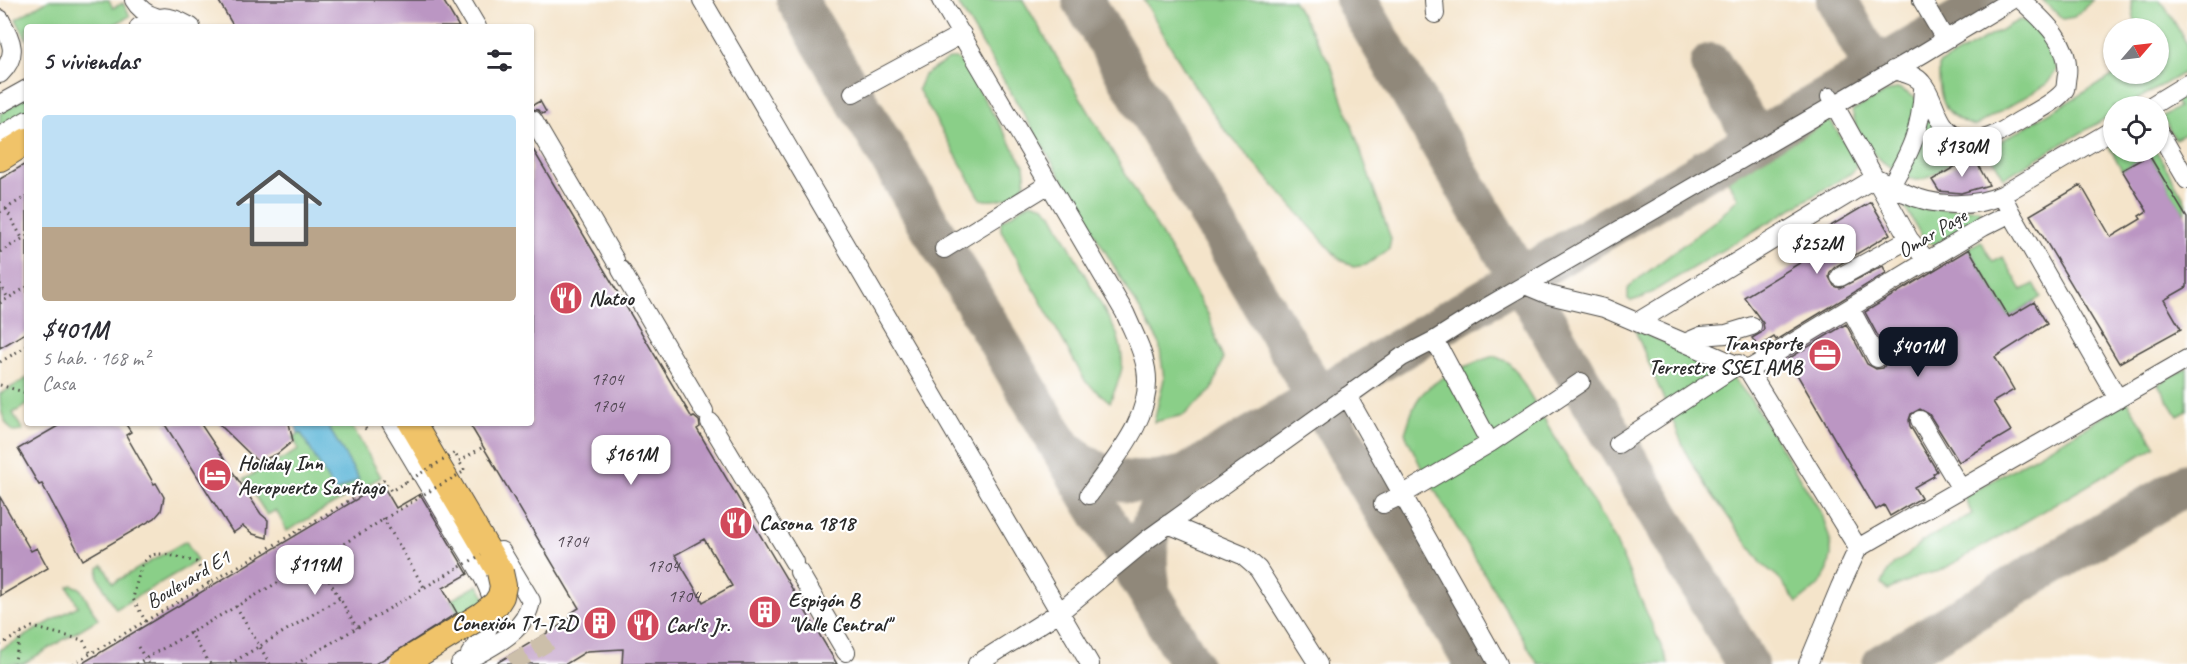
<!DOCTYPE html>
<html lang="es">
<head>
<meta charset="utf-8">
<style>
	:root { --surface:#fff; --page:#f7f7f7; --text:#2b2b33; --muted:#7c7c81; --line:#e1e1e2; --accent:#111827 }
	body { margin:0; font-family:Caveat,sans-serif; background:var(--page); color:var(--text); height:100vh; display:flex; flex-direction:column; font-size:22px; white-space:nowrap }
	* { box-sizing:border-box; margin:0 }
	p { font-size:20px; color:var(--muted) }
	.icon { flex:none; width:33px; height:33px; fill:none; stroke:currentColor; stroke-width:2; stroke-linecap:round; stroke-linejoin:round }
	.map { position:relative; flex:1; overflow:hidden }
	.drawer { position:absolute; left:24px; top:24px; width:510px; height:402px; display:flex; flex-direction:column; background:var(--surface); border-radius:6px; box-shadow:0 2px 4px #0004 }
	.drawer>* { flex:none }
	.needle { width:39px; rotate:62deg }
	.buttons { position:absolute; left:2103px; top:18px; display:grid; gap:12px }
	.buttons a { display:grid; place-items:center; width:66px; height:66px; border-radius:50%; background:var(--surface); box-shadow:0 2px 4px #0004; font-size:30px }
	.price { position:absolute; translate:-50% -51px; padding:0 14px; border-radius:12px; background:#fff; color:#222; font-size:20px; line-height:39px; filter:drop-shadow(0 2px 3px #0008) }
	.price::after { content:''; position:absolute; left:50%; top:36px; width:18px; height:14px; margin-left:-9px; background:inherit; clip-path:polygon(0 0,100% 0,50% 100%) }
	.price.current { background:var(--accent); color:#fff }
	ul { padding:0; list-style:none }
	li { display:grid; align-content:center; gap:12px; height:318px; padding:0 18px }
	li+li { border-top:2px solid var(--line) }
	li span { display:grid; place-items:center; height:186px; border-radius:6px; color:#555 }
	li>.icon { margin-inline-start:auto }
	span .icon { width:108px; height:108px; fill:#fffc; stroke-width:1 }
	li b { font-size:26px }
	h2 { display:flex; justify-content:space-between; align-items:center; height:72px; padding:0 18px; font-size:26px }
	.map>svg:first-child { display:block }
	.green { fill:#8acf88; stroke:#5a7d5a; stroke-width:1.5 }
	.water { fill:#59b4d7; stroke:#427081; stroke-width:1.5 }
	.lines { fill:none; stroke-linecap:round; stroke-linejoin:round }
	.taxiway { stroke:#90887a; stroke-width:42 }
	.building { fill:#bb96c3; fill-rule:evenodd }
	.minor-tunnel { stroke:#ccbfaa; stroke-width:18; stroke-dasharray:18 9; stroke-linecap:butt }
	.minor-casing { stroke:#494743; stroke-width:20 }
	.highway-casing { stroke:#494743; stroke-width:28 }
	.path { stroke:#494743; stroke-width:3; stroke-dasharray:1.5 4.5; stroke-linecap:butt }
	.minor { stroke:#fff; stroke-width:18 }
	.highway { stroke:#f0c369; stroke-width:26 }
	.highway-bridge-casing { stroke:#494743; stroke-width:28; stroke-linecap:butt }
	.path-bridge { stroke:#494743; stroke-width:3; stroke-dasharray:1.5 4.5; stroke-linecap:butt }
	.highway-bridge { stroke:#f0c369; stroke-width:26 }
	.labels { text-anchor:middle; stroke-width:4.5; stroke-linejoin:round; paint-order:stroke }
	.number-label { font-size:18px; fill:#4f4651 }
	.street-label { font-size:21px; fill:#2b2b2b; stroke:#fff }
	.poi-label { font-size:21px; font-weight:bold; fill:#2b2b2b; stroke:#fff; text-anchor:start }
</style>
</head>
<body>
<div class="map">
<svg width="2187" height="664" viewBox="0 0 2187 664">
	<rect width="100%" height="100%" fill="#fff"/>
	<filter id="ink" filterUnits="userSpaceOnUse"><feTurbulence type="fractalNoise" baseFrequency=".0167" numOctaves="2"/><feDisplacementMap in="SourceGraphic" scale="12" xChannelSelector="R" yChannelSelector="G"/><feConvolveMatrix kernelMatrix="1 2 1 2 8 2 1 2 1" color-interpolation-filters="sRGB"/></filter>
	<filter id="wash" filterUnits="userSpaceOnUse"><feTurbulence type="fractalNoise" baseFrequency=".008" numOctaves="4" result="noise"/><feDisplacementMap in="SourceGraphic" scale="24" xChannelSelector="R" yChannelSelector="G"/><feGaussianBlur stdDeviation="1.35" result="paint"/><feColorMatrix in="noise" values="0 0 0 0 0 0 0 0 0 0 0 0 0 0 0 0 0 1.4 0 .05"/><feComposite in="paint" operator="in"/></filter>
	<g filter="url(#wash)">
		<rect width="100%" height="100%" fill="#f4e4ca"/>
		<path class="green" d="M48,0H109L113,8L123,3L130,16L110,27H27V40L16,19Z
			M956,0H1023L1208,314L1223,359L1212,390L1184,415L1154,422L1164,379L1159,342Z
			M1144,0H1293L1331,65L1391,239L1389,249L1366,265L1353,267L1338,258L1224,129L1189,78Z
			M2042,0H2093L2074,17L2063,19Z
			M2131,0H2158L2165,6L2187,44V71L2126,106H2114L2113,114L2004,178L1987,149L2116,74H2158V28H2136Z
			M2019,20C2023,21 2029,21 2033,24C2047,32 2052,56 2057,70L2046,85L1975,126C1941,117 1938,96 1939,64Z
			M949,59H956L963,64L1024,165C1024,170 1026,176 1025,180C1022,197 995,203 981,199L918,89L924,75Z
			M1898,88L1922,101L1966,151C1956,159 1932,179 1919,180C1913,181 1907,177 1902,174C1876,161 1858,140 1852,111L1887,92Z
			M2187,91V133L2175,139L2162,117L2178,107L2173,97Z
			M27,96V114L0,131V114Z
			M1822,120H1828L1832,123L1855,159L1856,166L1853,172L1644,297L1631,301L1628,299V289L1632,284L1721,216L1738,198L1726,177Z
			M2113,144L2114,152H2157L2184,198L2186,205L2184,214L2149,155L2122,170L2109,146Z
			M1031,202L1044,206L1052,214L1117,334C1127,367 1122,371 1110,402L1086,382L1001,230V221Z
			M1903,204L1924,209H1978L1982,214L1936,244L1925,242Z
			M1981,241L1993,262L2003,257L2022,290L2034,284L2041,297L2009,317L1968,248Z
			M1635,330L1707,359L1730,374L1752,401L1822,514L1831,543V555L1828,570L1820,584L1797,603L1778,577L1762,564L1708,489L1687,455Z
			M1494,356L1508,362L1516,371L1614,538L1669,664H1538L1421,467L1405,433C1409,422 1412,407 1419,398C1433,378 1472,363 1494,356Z
			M2187,367V411L2178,416L2158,384Z
			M27,378V405L13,413L23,431L14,432C2,422 0,409 0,394Z
			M2127,401L2156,446L1940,571L1918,576L1888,590L1882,584L1887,573L1895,563L1907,556L1921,542L1972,514L1964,497L2088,426Z
			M326,423H350L381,477L287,531L276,510L267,515L244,479L299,450L293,437L301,433L335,491L359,479Z
			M186,541L197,561L116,609L98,577L99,568L103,565L113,583Z
			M72,585L80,588L98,619L23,664H0V650L78,606L68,587Z
			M478,585L488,603L472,637L451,600Z"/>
		<path class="water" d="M295,423H326L359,479L335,492L301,433L298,434Z"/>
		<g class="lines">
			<path class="taxiway" d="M797,0L1089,495L1151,596L1191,664
				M1083,0L1475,664
				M1356,0L1747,664
				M1837,0L1866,53L1886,63
				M1711,64L1746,123L1750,127L1766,134
				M1061,448C1106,485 1129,488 1185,476L1994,0
				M1149,583C1141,537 1155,509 1185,476
				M1883,664L2187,484"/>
		</g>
		<g id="blocks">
			<path class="building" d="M218,0H443L459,27H234Z
				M540,101L546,112L542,114L538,110L531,109V106Z
				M531,146L692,418L694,417L699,421L700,427L697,429L837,664H622L623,649L587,651L566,664H495L569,620L571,613L579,608L469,423H531ZM704,539L732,586L703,602L675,555Z
				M2149,155L2187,218V287L2164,300L2181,329L2119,363L2030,215L2081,185L2111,237L2141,219L2139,216L2147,211L2122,170Z
				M1973,156L1989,185L1961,193L1939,191L1932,180Z
				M27,163V332L0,348V179Z
				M1871,202L1890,234L1835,267L1830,272L1829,277L1834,286L1840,288L1883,266L1886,273L1776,340L1774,337L1758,347L1752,338L1761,333L1764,329L1763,323L1744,297L1803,261L1795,247Z
				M1969,249L2009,317L2034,302L2047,324L1995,357L2014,390L1993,402L2011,431L1959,462L1929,414L1920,409L1911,414L1909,420L1910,426L1937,471L1933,474L1934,476L1914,487L1921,498L1890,516L1884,505L1876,510L1788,359L1846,324L1867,364L1876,369L1883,368L1888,359L1887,353L1865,312Z
				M63,423H125L131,432L126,435L154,484L156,483L164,497L161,511L155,518L83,560L42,484L39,485L18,449Z
				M164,423H200L261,514L268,520L267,538L253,534L243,526L233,533Z
				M218,423H289L293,441L277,454L258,462Z
				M382,484L396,508L420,494L468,574L443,588L457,613L391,655L375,664H81Z
				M0,497L31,551L37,548L48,568L0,596Z"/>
		</g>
	</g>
	<g filter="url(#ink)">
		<use href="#blocks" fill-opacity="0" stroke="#494743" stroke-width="1.5"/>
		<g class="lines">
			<path class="minor-tunnel" d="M511,664L553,639"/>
			<g class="minor-casing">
				<path id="minor" d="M134,0C139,9 146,14 156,17
					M461,0L477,27
					M702,0L1090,664
					M941,0L1125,313C1133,332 1143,349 1146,369C1154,417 1115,458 1089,495
					M1434,0L1435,14
					M1922,0L1945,39
					M0,19C11,40 20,54 0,74
					M139,27C161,14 168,14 191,27
					M1893,70C1903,73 1915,74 1922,83C1938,100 1934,131 1965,139C1983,144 2001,132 2016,123C2029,115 2058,102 2065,89C2066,86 2066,79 2067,75C2071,43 2042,19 2021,0
					M853,93L962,34
					M1830,97L1875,178C1886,181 1894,189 1905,193C1934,207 1973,208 2002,195L2114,129
					M0,104L27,89
					M2151,106L2187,84
					M533,120L615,260
					M2158,130L2187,180
					M0,136L27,120
					M1891,185C1911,151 1921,130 1923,89
					M2011,213L2118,399
					M944,249L1049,184
					M621,270L704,411
					M1840,277L1909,239
					M1525,285L1549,295L1604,308L1748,370L1858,548L2187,359
					M1850,308L1877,358
					M1639,321L1875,178L1909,239L1928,262
					M1435,340L1490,443
					M1687,342L1701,336L1726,334L1752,326
					M1748,370L1983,227L2011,213L2002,195
					M1347,396L1498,664
					M1920,420L1961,489
					M710,422L794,562
					M391,423C415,463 439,503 462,542C472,559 491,586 493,605C495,623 481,641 470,654
					M1618,444L1739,364
					M1383,504L1402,495L1490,443L1581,382
					M1168,524L1242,555L1258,569L1318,664
					M799,572L846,652
					M460,664C487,648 525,635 531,601L501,551
					M977,664L1061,611L1148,539L1402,357L1435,340L1487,307L1924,53L2011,0
					M1808,664L1840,587L1858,548"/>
			</g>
			<g class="highway-casing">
				<path id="highway" d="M0,158L27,141
					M412,423L500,572"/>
			</g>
			<path class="path" d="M6,209L22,238
				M0,212L27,196
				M0,252L27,236
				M0,284L8,298
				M0,303L27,287
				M0,362L27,346
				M0,385L27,393
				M362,423L367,431
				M383,518L425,589
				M317,560L357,628
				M236,606L270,664
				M146,622L133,599C144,548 146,548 196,562L209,583
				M190,632L210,664
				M0,645L32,627L83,640L91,654
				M138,647L149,664
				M14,664L21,634
				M73,664L384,480L391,491L406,482
				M136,664L317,560L417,499
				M230,664L340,598
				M296,664L459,567"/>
			<use href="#minor" class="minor"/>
			<use href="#highway" class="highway"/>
			<g class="highway-bridge-casing">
				<path id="highway-bridge" d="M402,664L482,615L496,604L501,596L503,586L500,572"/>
			</g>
			<path class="path-bridge" d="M406,482L455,453L459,461L483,447
				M419,497L465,471L459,461
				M460,567L481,555"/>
			<use href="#highway-bridge" class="highway-bridge"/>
		</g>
	</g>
	<defs>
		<g id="restaurant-disc" transform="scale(1.725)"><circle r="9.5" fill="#d1495b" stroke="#fff"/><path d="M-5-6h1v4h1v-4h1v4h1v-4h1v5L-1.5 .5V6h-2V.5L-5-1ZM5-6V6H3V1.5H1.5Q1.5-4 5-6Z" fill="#fff"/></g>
		<g id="office-disc" transform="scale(1.725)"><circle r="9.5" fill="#d1495b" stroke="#fff"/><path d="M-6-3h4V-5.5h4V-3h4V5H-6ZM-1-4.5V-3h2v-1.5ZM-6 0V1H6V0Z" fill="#fff"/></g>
		<g id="hotel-disc" transform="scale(1.725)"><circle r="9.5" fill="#d1495b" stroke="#fff"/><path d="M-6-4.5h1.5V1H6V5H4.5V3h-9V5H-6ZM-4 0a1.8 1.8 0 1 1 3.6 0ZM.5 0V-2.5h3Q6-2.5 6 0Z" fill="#fff"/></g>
		<g id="building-disc" transform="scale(1.725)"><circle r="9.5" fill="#d1495b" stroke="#fff"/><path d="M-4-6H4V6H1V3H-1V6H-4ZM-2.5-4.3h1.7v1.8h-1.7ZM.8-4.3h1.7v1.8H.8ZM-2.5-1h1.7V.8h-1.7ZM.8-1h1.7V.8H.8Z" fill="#fff"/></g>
	</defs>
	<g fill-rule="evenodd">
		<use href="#restaurant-disc" x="566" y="298"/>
		<use href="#office-disc" x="1825" y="355"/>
		<use href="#hotel-disc" x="215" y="475"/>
		<use href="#restaurant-disc" x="736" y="523"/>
		<use href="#building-disc" x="765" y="612"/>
		<use href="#building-disc" x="600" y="623"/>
		<use href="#restaurant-disc" x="643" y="625"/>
	</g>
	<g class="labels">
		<g class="number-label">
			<text x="607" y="385">1704</text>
			<text x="608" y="412">1704</text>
			<text x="572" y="547">1704</text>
			<text x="663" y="572">1704</text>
			<text x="684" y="602">1704</text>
		</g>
		<g class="street-label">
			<text transform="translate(1932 233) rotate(-31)" y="7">Omar Page</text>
			<text transform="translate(188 579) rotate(-31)" y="7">Boulevard E1</text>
		</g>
		<g class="poi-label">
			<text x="589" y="305">Natoo</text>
			<text x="1802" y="350" text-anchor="end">Transporte<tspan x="1802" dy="24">Terrestre SSEI AMB</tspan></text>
			<text x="238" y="470">Holiday Inn<tspan x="238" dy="24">Aeropuerto Santiago</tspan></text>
			<text x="759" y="530">Casona 1818</text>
			<text x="788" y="607">Espigón B<tspan x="788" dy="24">"Valle Central"</tspan></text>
			<text x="577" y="630" text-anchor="end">Conexión T1-T2D</text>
			<text x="666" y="632">Carl's Jr.</text>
		</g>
	</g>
</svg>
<div class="buttons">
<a><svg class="needle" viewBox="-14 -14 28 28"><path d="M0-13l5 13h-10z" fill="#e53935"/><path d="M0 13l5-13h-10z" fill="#7c7c81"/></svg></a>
<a><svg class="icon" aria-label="locate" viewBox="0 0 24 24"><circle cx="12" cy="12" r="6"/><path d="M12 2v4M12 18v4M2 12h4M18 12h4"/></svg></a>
</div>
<b class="price" style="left:1962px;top:178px">$130M</b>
<b class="price" style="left:1817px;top:275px">$252M</b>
<b class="price current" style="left:1918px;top:378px">$401M</b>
<b class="price" style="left:631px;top:486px">$161M</b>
<b class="price" style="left:315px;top:596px">$119M</b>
<section class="drawer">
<h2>5 viviendas<svg class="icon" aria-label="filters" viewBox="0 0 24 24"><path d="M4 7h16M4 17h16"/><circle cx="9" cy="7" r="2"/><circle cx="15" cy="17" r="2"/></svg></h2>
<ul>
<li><span style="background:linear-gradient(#bfe0f5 60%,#b9a48a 0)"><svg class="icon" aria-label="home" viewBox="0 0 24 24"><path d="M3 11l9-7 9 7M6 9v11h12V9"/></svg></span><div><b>$401M</b><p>5 hab. · 168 m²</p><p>Casa</p></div></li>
</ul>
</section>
</div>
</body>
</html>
